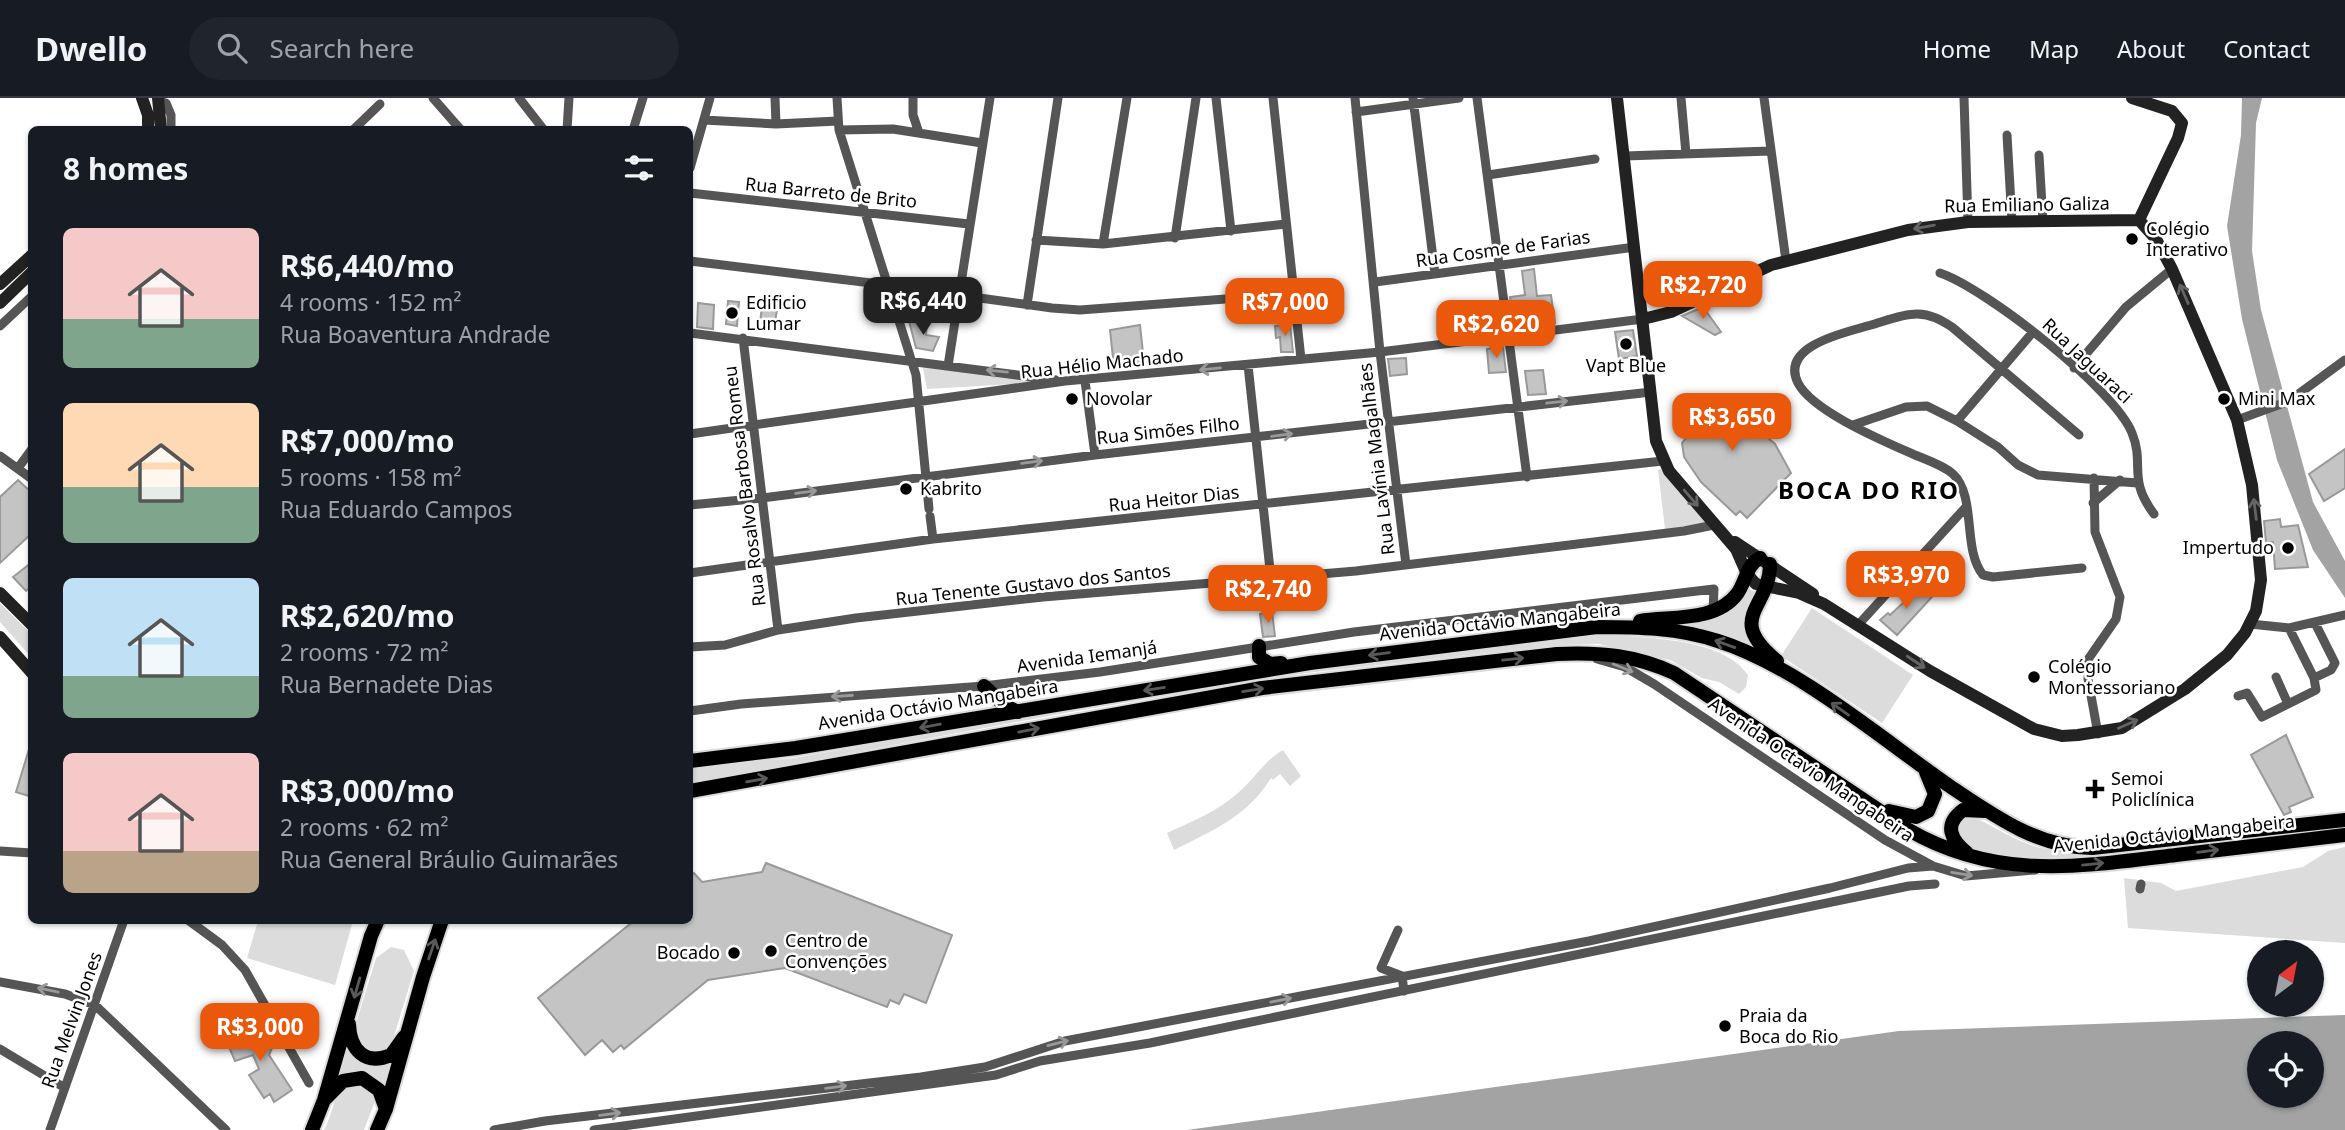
<!DOCTYPE html>
<html lang="en">
<head>
<meta charset="utf-8">
<style>
	:root { --surface:#171b24; --page:#20242c; --text:#f1f3f6; --muted:#9ea1a6; --line:#363941; --accent:#ea580c }
	body { margin:0; font-family:"Noto Sans",sans-serif; background:var(--page); color:var(--text); height:100vh; display:flex; flex-direction:column; font-size:26px; white-space:nowrap }
	* { box-sizing:border-box; margin:0 }
	p { font-size:23px; color:var(--muted) }
	.icon { flex:none; width:38px; height:38px; fill:none; stroke:currentColor; stroke-width:2; stroke-linecap:round; stroke-linejoin:round }
	.map { position:relative; flex:1; overflow:hidden }
	.details { position:absolute; left:28px; top:28px; width:665px; height:798px; display:flex; flex-direction:column; background:var(--surface); border-radius:10px; box-shadow:0 2px 5px #0004 }
	.details>* { flex:none }
	.needle { width:46px; rotate:32deg }
	.tools { position:absolute; left:2247px; top:842px; display:grid; gap:14px }
	.tools a { display:grid; place-items:center; width:77px; height:77px; border-radius:50%; background:var(--surface); box-shadow:0 2px 5px #0004; font-size:35px }
	.price { position:absolute; translate:-50% -60px; padding:0 16px; border-radius:14px; background:var(--accent); color:#fff; font-size:23px; line-height:46px; filter:drop-shadow(0 2px 4px #0008) }
	.price::after { content:''; position:absolute; left:50%; top:42px; width:21px; height:16px; margin-left:-10px; background:inherit; clip-path:polygon(0 0,100% 0,50% 100%) }
	.price.active { background:#222; color:#fff }
	ul { padding:0; list-style:none }
	li { display:flex; align-items:center; gap:21px; height:175px; padding:0 35px }
	li span { display:grid; place-items:center; flex:none; width:196px; height:140px; border-radius:10px; color:#555 }
	li>.icon { margin-inline-start:auto }
	span .icon { width:84px; height:84px; fill:#fffc; stroke-width:1 }
	li b { font-size:30px }
	h2 { display:flex; justify-content:space-between; align-items:center; height:84px; padding:0 35px; font-size:30px }
	header { display:flex; align-items:center; gap:42px; box-sizing:border-box; height:98px; padding:0 35px; background:var(--surface); border-bottom:2px solid var(--line) }
	header strong { font-size:33px }
	nav { display:flex; gap:38px; margin-inline-start:auto; font-size:24px }
	.search { width:490px; height:63px; background:var(--page); display:flex; align-items:center; gap:18px; box-sizing:border-box; padding:0 24px; border-radius:38px; color:var(--muted); font-size:26px }
	.map>svg:first-child { display:block }
	.green { fill:#dcdcdc }
	.water { fill:#a3a3a3; fill-rule:evenodd }
	.building { fill:#c4c4c4; stroke:#999; stroke-width:2 }
	.lines { fill:none; stroke-linecap:round; stroke-linejoin:round }
	.primary-casing { stroke:#dbdbdb; stroke-width:18 }
	.street { stroke:#555; stroke-width:9 }
	.secondary { stroke:#222; stroke-width:12 }
	.primary { stroke:#000; stroke-width:14 }
	.oneway { stroke:#646464 }
	.oneway2 { stroke:#999 }
	.oneway3 { stroke:#595959 }
	.poi-dot { fill:#000; stroke:#fff; stroke-width:2.5 }
	.labels { text-anchor:middle; stroke-width:5; stroke-linejoin:round; paint-order:stroke }
	.street-label { font-size:18px; fill:#000; stroke:#fff }
	.poi-label { font-size:18px; fill:#000; stroke:#fff; text-anchor:start }
	.district-label { font-size:24px; font-weight:bold; letter-spacing:2px; fill:#000; stroke:#fff }
</style>
</head>
<body>
<header>
<strong>Dwello</strong>
<div class="search"><svg class="icon" aria-label="search" viewBox="0 0 24 24"><circle cx="10" cy="10" r="6"/><path d="M15 15l6 6"/></svg>Search here</div>
<nav><a>Home</a><a>Map</a><a>About</a><a>Contact</a></nav>
</header>
<div class="map">
<svg width="2345" height="1032" viewBox="0 0 2345 1032">
	<rect width="100%" height="100%" fill="#fff"/>
	<path class="green" d="M923,270L1031,280V285L927,291Z
		M1661,371L1704,423L1705,426L1665,431L1658,372Z
		M1748,491L1759,495L1748,539L1754,551L1676,527C1706,523 1735,522 1748,491Z
		M0,505L31,536V559L0,524Z
		M1812,510L1913,577L1882,625L1781,558Z
		M1601,536C1645,541 1721,538 1748,577L1746,589L1739,596L1719,584L1702,580L1670,562L1599,546L1559,547L1289,577L1135,602L690,685V669L794,660L1288,573Z
		M1283,652L1301,678L1290,688L1280,676L1273,682L1271,680C1248,718 1212,733 1174,752L1167,735C1193,723 1218,713 1239,694C1256,679 1263,664 1283,652Z
		M1965,718C1981,720 1992,729 2006,736C2031,749 2054,755 2082,756L2345,729V733L2083,760C2043,759 1995,763 1960,745L1957,725Z
		M2345,749V845L2128,830L2124,780L2161,785L2176,793L2303,769L2328,753Z
		M258,823H353L335,887L247,860Z
		M391,849L404,852L414,873L391,948L377,957L368,955L355,936L356,925L376,860Z
		M346,947C357,967 372,973 393,965L384,989C372,970 354,967 336,980Z
		M357,985L369,991L375,1003L364,1032H324C336,1011 330,993 357,985Z"/>
	<path class="water" d="M2242,0H2262L2256,25L2252,153L2261,212L2313,404L2345,463V500L2313,452L2277,362L2242,221L2227,128L2241,37Z
		M2345,917V1032H1187L1899,933ZM2312,945V998H2259V945Z"/>
	<path class="building" d="M1534,171L1537,198L1551,197L1555,225L1514,230L1510,199L1525,197L1522,173Z
		M728,203L739,204L737,228L726,226Z
		M698,205L714,207L713,231L697,229Z
		M762,209L777,211L774,233L759,231Z
		M1703,209L1721,234L1715,237L1682,218Z
		M909,223L927,226L926,237L939,239L933,253L916,250Z
		M1140,227L1144,264L1114,269L1110,232Z
		M1290,227L1293,254H1281L1280,239L1276,240L1275,228Z
		M1633,232L1637,258L1619,261L1615,234Z
		M1503,249L1506,274L1489,275L1487,251Z
		M1406,260L1407,276L1390,278L1388,261Z
		M1543,272L1546,296L1528,297L1525,273Z
		M1686,300H1741L1766,324L1761,327L1765,332L1762,335L1775,346L1791,375L1747,420L1740,413L1736,417L1701,384L1684,359L1682,345L1687,339Z
		M2345,351V390L2324,403L2309,376Z
		M18,382L32,395V435L0,465V399Z
		M2280,421L2281,429L2298,427L2308,469L2275,471L2273,444H2266L2264,423Z
		M32,464V488L26,493L13,479Z
		M1919,490L1932,499L1897,537L1880,522L1888,515L1890,517Z
		M1272,514L1275,538L1263,539L1260,516Z
		M2286,637L2313,699L2289,709L2291,714L2284,717L2251,657Z
		M30,648H32V699L16,694Z
		M766,765L952,837L926,905L904,896L899,906L890,902L887,909L785,870L708,882L624,951L621,947L613,954L602,942L585,957L538,900L635,822H690V779L694,775L702,784L762,774Z
		M262,930L272,950L269,957L292,992L274,1004L270,996L264,1000L249,977L259,971L253,957L235,963L226,942Z"/>
	<g class="lines">
		<g class="primary-casing">
			<path id="primary" d="M1770,466C1770,511 1724,519 1777,563
				M1640,523C1670,518 1716,524 1737,496C1746,484 1746,467 1760,460
				M1259,548V559L1270,566L1281,565
				M984,588L1004,607L1018,614
				M690,663L796,650L1310,565L1597,529C1638,529 1679,530 1718,543C1795,567 1881,640 1948,687C1993,717 2036,749 2092,750L2345,722
				M690,693L1262,590L1557,556C1600,554 1635,557 1674,575L1907,731C1996,783 2078,769 2176,757C2232,750 2289,744 2345,737
				M1889,713L1916,719L1928,713L1935,696L1926,674
				M1967,755C1951,742 1943,727 1963,712L1985,713
				M349,926C350,952 365,968 391,957L404,939
				M325,1001L343,983L362,980L379,992L386,1011
				M312,1032L324,1002L371,838L378,822
				M377,1032L386,1011L423,879L442,822"/>
		</g>
		<path class="street" d="M433,0L461,32
			M519,0L544,32
			M775,0L776,26
			M837,0L839,32L916,277L929,411
			M913,0V17L919,35
			M1216,0L1231,133
			M1273,0L1301,261
			M1355,0L1380,254L1406,467
			M1413,0L1435,176
			M1477,0L1527,379
			M1681,0L1686,56
			M1764,0L1786,163
			M1964,0L1968,124
			M159,3L166,5L171,17V32
			M1356,14L1459,0
			M704,22L776,26L838,23
			M353,32L380,6
			M567,32L569,0
			M633,32L643,0
			M839,32L893,31L982,45
			M2007,37L2012,124
			M2039,57L2043,124
			M1625,58L1770,53
			M690,70L710,0
			M1488,77L1595,61
			M690,95L969,126
			M1175,140L1196,0
			M1036,142L1103,146L1286,126
			M1103,146L1127,0
			M690,163L888,187
			M1940,175C1985,190 2115,291 2132,335C2145,367 2127,380 2154,416
			M1375,184L1635,149
			M958,197L1052,210L1080,212L1293,196
			M1027,207L1058,0
			M0,228L32,198
			M690,235L1056,282
			M743,240L778,532
			M1248,267L1271,481
			M948,268L990,0
			M2074,270L2126,209L2172,171
			M1085,283L1095,357
			M2237,322L2289,303L2345,262
			M1957,323L2033,234
			M1853,327L1906,309L1927,308L1957,323L1998,349L2018,367L2038,377L2137,385
			M690,336L1065,283L1380,254L1643,221
			M2079,337L1952,229C1941,222 1931,216 1917,216C1902,216 1885,223 1871,227C1848,234 1779,247 1798,285C1813,314 1886,344 1915,357C1927,362 1943,367 1953,376C1977,399 1962,451 1983,477L1993,479L2082,470
			M0,358L32,381
			M18,370L32,351
			M2094,380L2095,434L2120,499L2116,521L2089,560L2088,581L2098,636
			M2093,405L2120,382
			M690,407L762,400L1095,357L1651,294
			M930,418L933,441
			M690,475L933,441L1663,363
			M2250,526L2289,530L2345,517
			M1858,527L1966,409
			M2289,530L2314,580
			M690,549L725,547L778,532L856,520L1043,499L1356,473L1684,433L1714,427
			M1597,561L1625,569L1654,586L1885,742L1933,768L1966,778L2035,772
			M2276,579L2288,606
			M2238,598L2247,595L2262,619L2316,592L2314,580L2331,572L2335,565L2315,525
			M690,613L741,606L984,588L1100,574L1354,534L1714,491L1713,512
			M0,753L32,755
			M2140,791L2141,786
			M188,822L222,847L245,872L309,985
			M1398,832L1381,870L1402,878L1404,893
			M0,884L65,896L95,907L226,1032
			M0,951L65,990
			M50,1032L124,822
			M494,1032L545,1023L921,979L985,969L1065,943L1589,843L1830,790L1908,770L1933,768
			M594,1032L996,977L1040,963L1150,945L1909,788L1935,786"/>
		<path class="secondary" d="M142,0L148,17V32
			M158,0L161,32
			M1617,0L1656,343L1669,373L1736,451L1747,476L1756,486L1799,495L1824,506L1930,573L2034,631L2062,638L2078,637L2122,630L2185,591L2227,557L2245,535L2256,513L2261,482L2252,387L2237,322L2172,171L2156,141L2139,122
			M2132,0L2172,13L2182,25L2178,40L2139,122
			M0,186L32,157
			M0,205L32,174
			M1643,221L1671,214L1771,167L1908,132L1968,124L2139,122
			M1735,444L1813,496
			M0,495L32,527
			M0,539L32,575"/>
		<use href="#primary" class="primary"/>
	</g>
	<defs><path id="oneway-shaft" d="M-6 0H5M1.5-3L5.5 0L1.5 3" fill="none" stroke-width="1.6" stroke-linecap="round" stroke-linejoin="round" transform="scale(1.75)"/></defs>
	<g class="oneway">
		<use href="#oneway-shaft" transform="translate(1924 129) rotate(170)"/>
		<use href="#oneway-shaft" transform="translate(2184 196) rotate(-114)"/>
		<use href="#oneway-shaft" transform="translate(1691 400) rotate(49)"/>
		<use href="#oneway-shaft" transform="translate(2255 411) rotate(-97)"/>
		<use href="#oneway-shaft" transform="translate(1916 564) rotate(33)"/>
		<use href="#oneway-shaft" transform="translate(2128 626) rotate(-24)"/>
	</g>
	<g class="oneway2">
		<use href="#oneway-shaft" transform="translate(1210 271) rotate(174)"/>
		<use href="#oneway-shaft" transform="translate(997 273) rotate(-174)"/>
		<use href="#oneway-shaft" transform="translate(1557 304) rotate(-6)"/>
		<use href="#oneway-shaft" transform="translate(1282 337) rotate(-7)"/>
		<use href="#oneway-shaft" transform="translate(1032 364) rotate(-7)"/>
		<use href="#oneway-shaft" transform="translate(806 394) rotate(-8)"/>
		<use href="#oneway-shaft" transform="translate(1623 570) rotate(22)"/>
		<use href="#oneway-shaft" transform="translate(842 598) rotate(176)"/>
		<use href="#oneway-shaft" transform="translate(1962 776) rotate(9)"/>
		<use href="#oneway-shaft" transform="translate(48 892) rotate(-168)"/>
		<use href="#oneway-shaft" transform="translate(1281 902) rotate(-11)"/>
		<use href="#oneway-shaft" transform="translate(1058 945) rotate(-14)"/>
		<use href="#oneway-shaft" transform="translate(836 989) rotate(-7)"/>
		<use href="#oneway-shaft" transform="translate(610 1016) rotate(-7)"/>
	</g>
	<g class="oneway3">
		<use href="#oneway-shaft" transform="translate(1725 546) rotate(-160)"/>
		<use href="#oneway-shaft" transform="translate(1379 556) rotate(172)"/>
		<use href="#oneway-shaft" transform="translate(1513 561) rotate(-6)"/>
		<use href="#oneway-shaft" transform="translate(1154 591) rotate(171)"/>
		<use href="#oneway-shaft" transform="translate(1253 592) rotate(-9)"/>
		<use href="#oneway-shaft" transform="translate(1840 611) rotate(-145)"/>
		<use href="#oneway-shaft" transform="translate(930 628) rotate(170)"/>
		<use href="#oneway-shaft" transform="translate(1029 632) rotate(-11)"/>
		<use href="#oneway-shaft" transform="translate(757 682) rotate(-10)"/>
		<use href="#oneway-shaft" transform="translate(2208 753) rotate(-7)"/>
		<use href="#oneway-shaft" transform="translate(2093 766) rotate(-6)"/>
		<use href="#oneway-shaft" transform="translate(432 851) rotate(-71)"/>
		<use href="#oneway-shaft" transform="translate(357 890) rotate(106)"/>
	</g>
	<g class="poi-dot">
		<circle cx="2132" cy="141" r="7"/>
		<circle cx="732" cy="215" r="7"/>
		<circle cx="1626" cy="246" r="7"/>
		<circle cx="1072" cy="301" r="7"/>
		<circle cx="2224" cy="301" r="7"/>
		<circle cx="906" cy="391" r="7"/>
		<circle cx="2288" cy="450" r="7"/>
		<circle cx="2034" cy="579" r="7"/>
		<path d="M2091.5 680.5h7v7h7v7h-7v7h-7v-7h-7v-7h7z"/>
		<circle cx="771" cy="853" r="7"/>
		<circle cx="734" cy="855" r="7"/>
		<circle cx="1725" cy="928" r="7"/>
	</g>
	<g class="labels">
		<g class="street-label">
			<text transform="translate(831 95) rotate(6)" y="6">Rua Barreto de Brito</text>
			<text transform="translate(2027 107) rotate(-1)" y="6">Rua Emiliano Galiza</text>
			<text transform="translate(1503 151) rotate(-8)" y="6">Rua Cosme de Farias</text>
			<text transform="translate(2087 263) rotate(43)" y="6">Rua Jaguaraci</text>
			<text transform="translate(1102 266) rotate(-6)" y="6">Rua Hélio Machado</text>
			<text transform="translate(1168 333) rotate(-6)" y="6">Rua Simões Filho</text>
			<text transform="translate(1377 361) rotate(-97)" y="6">Rua Lavínia Magalhães</text>
			<text transform="translate(745 388) rotate(-97)" y="6">Rua Rosalvo Barbosa Romeu</text>
			<text transform="translate(1174 401) rotate(-6)" y="6">Rua Heitor Dias</text>
			<text transform="translate(1033 487) rotate(-6)" y="6">Rua Tenente Gustavo dos Santos</text>
			<text transform="translate(1500 524) rotate(-6)" y="6">Avenida Octávio Mangabeira</text>
			<text transform="translate(1087 559) rotate(-8)" y="6">Avenida Iemanjá</text>
			<text transform="translate(938 607) rotate(-9)" y="6">Avenida Octávio Mangabeira</text>
			<text transform="translate(1811 672) rotate(34)" y="6">Avenida Octavio Mangabeira</text>
			<text transform="translate(2174 736) rotate(-6)" y="6">Avenida Octávio Mangabeira</text>
			<text transform="translate(72 922) rotate(-70)" y="6">Rua Melvin Jones</text>
		</g>
		<g class="poi-label">
			<text x="2146" y="137">Colégio<tspan x="2146" dy="21">Interativo</tspan></text>
			<text x="746" y="211">Edificio<tspan x="746" dy="21">Lumar</tspan></text>
			<text x="1626" y="274" text-anchor="middle">Vapt Blue</text>
			<text x="1086" y="307">Novolar</text>
			<text x="2238" y="307">Mini Max</text>
			<text x="920" y="397">Kabrito</text>
			<text x="2274" y="456" text-anchor="end">Impertudo</text>
			<text x="2048" y="575">Colégio<tspan x="2048" dy="21">Montessoriano</tspan></text>
			<text x="2111" y="687">Semoi<tspan x="2111" dy="21">Policlínica</tspan></text>
			<text x="785" y="849">Centro de<tspan x="785" dy="21">Convenções</tspan></text>
			<text x="720" y="861" text-anchor="end">Bocado</text>
			<text x="1739" y="924">Praia da<tspan x="1739" dy="21">Boca do Rio</tspan></text>
		</g>
		<g class="district-label">
			<text x="1869" y="401">BOCA DO RIO</text>
		</g>
	</g>
</svg>
<div class="tools">
<a><svg class="needle" viewBox="-14 -14 28 28"><path d="M0-13l5 13h-10z" fill="#e53935"/><path d="M0 13l5-13h-10z" fill="#9ea1a6"/></svg></a>
<a><svg class="icon" aria-label="locate" viewBox="0 0 24 24"><circle cx="12" cy="12" r="6"/><path d="M12 2v4M12 18v4M2 12h4M18 12h4"/></svg></a>
</div>
<b class="price" style="left:1703px;top:223px">R$2,720</b>
<b class="price active" style="left:923px;top:239px">R$6,440</b>
<b class="price" style="left:1285px;top:240px">R$7,000</b>
<b class="price" style="left:1496px;top:262px">R$2,620</b>
<b class="price" style="left:1732px;top:355px">R$3,650</b>
<b class="price" style="left:1906px;top:513px">R$3,970</b>
<b class="price" style="left:1268px;top:527px">R$2,740</b>
<b class="price" style="left:260px;top:965px">R$3,000</b>
<section class="details">
<h2>8 homes<svg class="icon" aria-label="filters" viewBox="0 0 24 24"><path d="M4 7h16M4 17h16"/><circle cx="9" cy="7" r="2"/><circle cx="15" cy="17" r="2"/></svg></h2>
<ul>
<li><span style="background:linear-gradient(#f6c9c9 65%,#7fa58c 0)"><svg class="icon" aria-label="home" viewBox="0 0 24 24"><path d="M3 11l9-7 9 7M6 9v11h12V9"/></svg></span><div><b>R$6,440/mo</b><p>4 rooms · 152 m²</p><p>Rua Boaventura Andrade</p></div></li>
<li><span style="background:linear-gradient(#ffd9b3 60%,#7fa58c 0)"><svg class="icon" aria-label="home" viewBox="0 0 24 24"><path d="M3 11l9-7 9 7M6 9v11h12V9"/></svg></span><div><b>R$7,000/mo</b><p>5 rooms · 158 m²</p><p>Rua Eduardo Campos</p></div></li>
<li><span style="background:linear-gradient(#bfe0f5 70%,#7fa58c 0)"><svg class="icon" aria-label="home" viewBox="0 0 24 24"><path d="M3 11l9-7 9 7M6 9v11h12V9"/></svg></span><div><b>R$2,620/mo</b><p>2 rooms · 72 m²</p><p>Rua Bernadete Dias</p></div></li>
<li><span style="background:linear-gradient(#f6c9c9 70%,#b9a48a 0)"><svg class="icon" aria-label="home" viewBox="0 0 24 24"><path d="M3 11l9-7 9 7M6 9v11h12V9"/></svg></span><div><b>R$3,000/mo</b><p>2 rooms · 62 m²</p><p>Rua General Bráulio Guimarães</p></div></li>
</ul>
</section>
</div>
</body>
</html>
